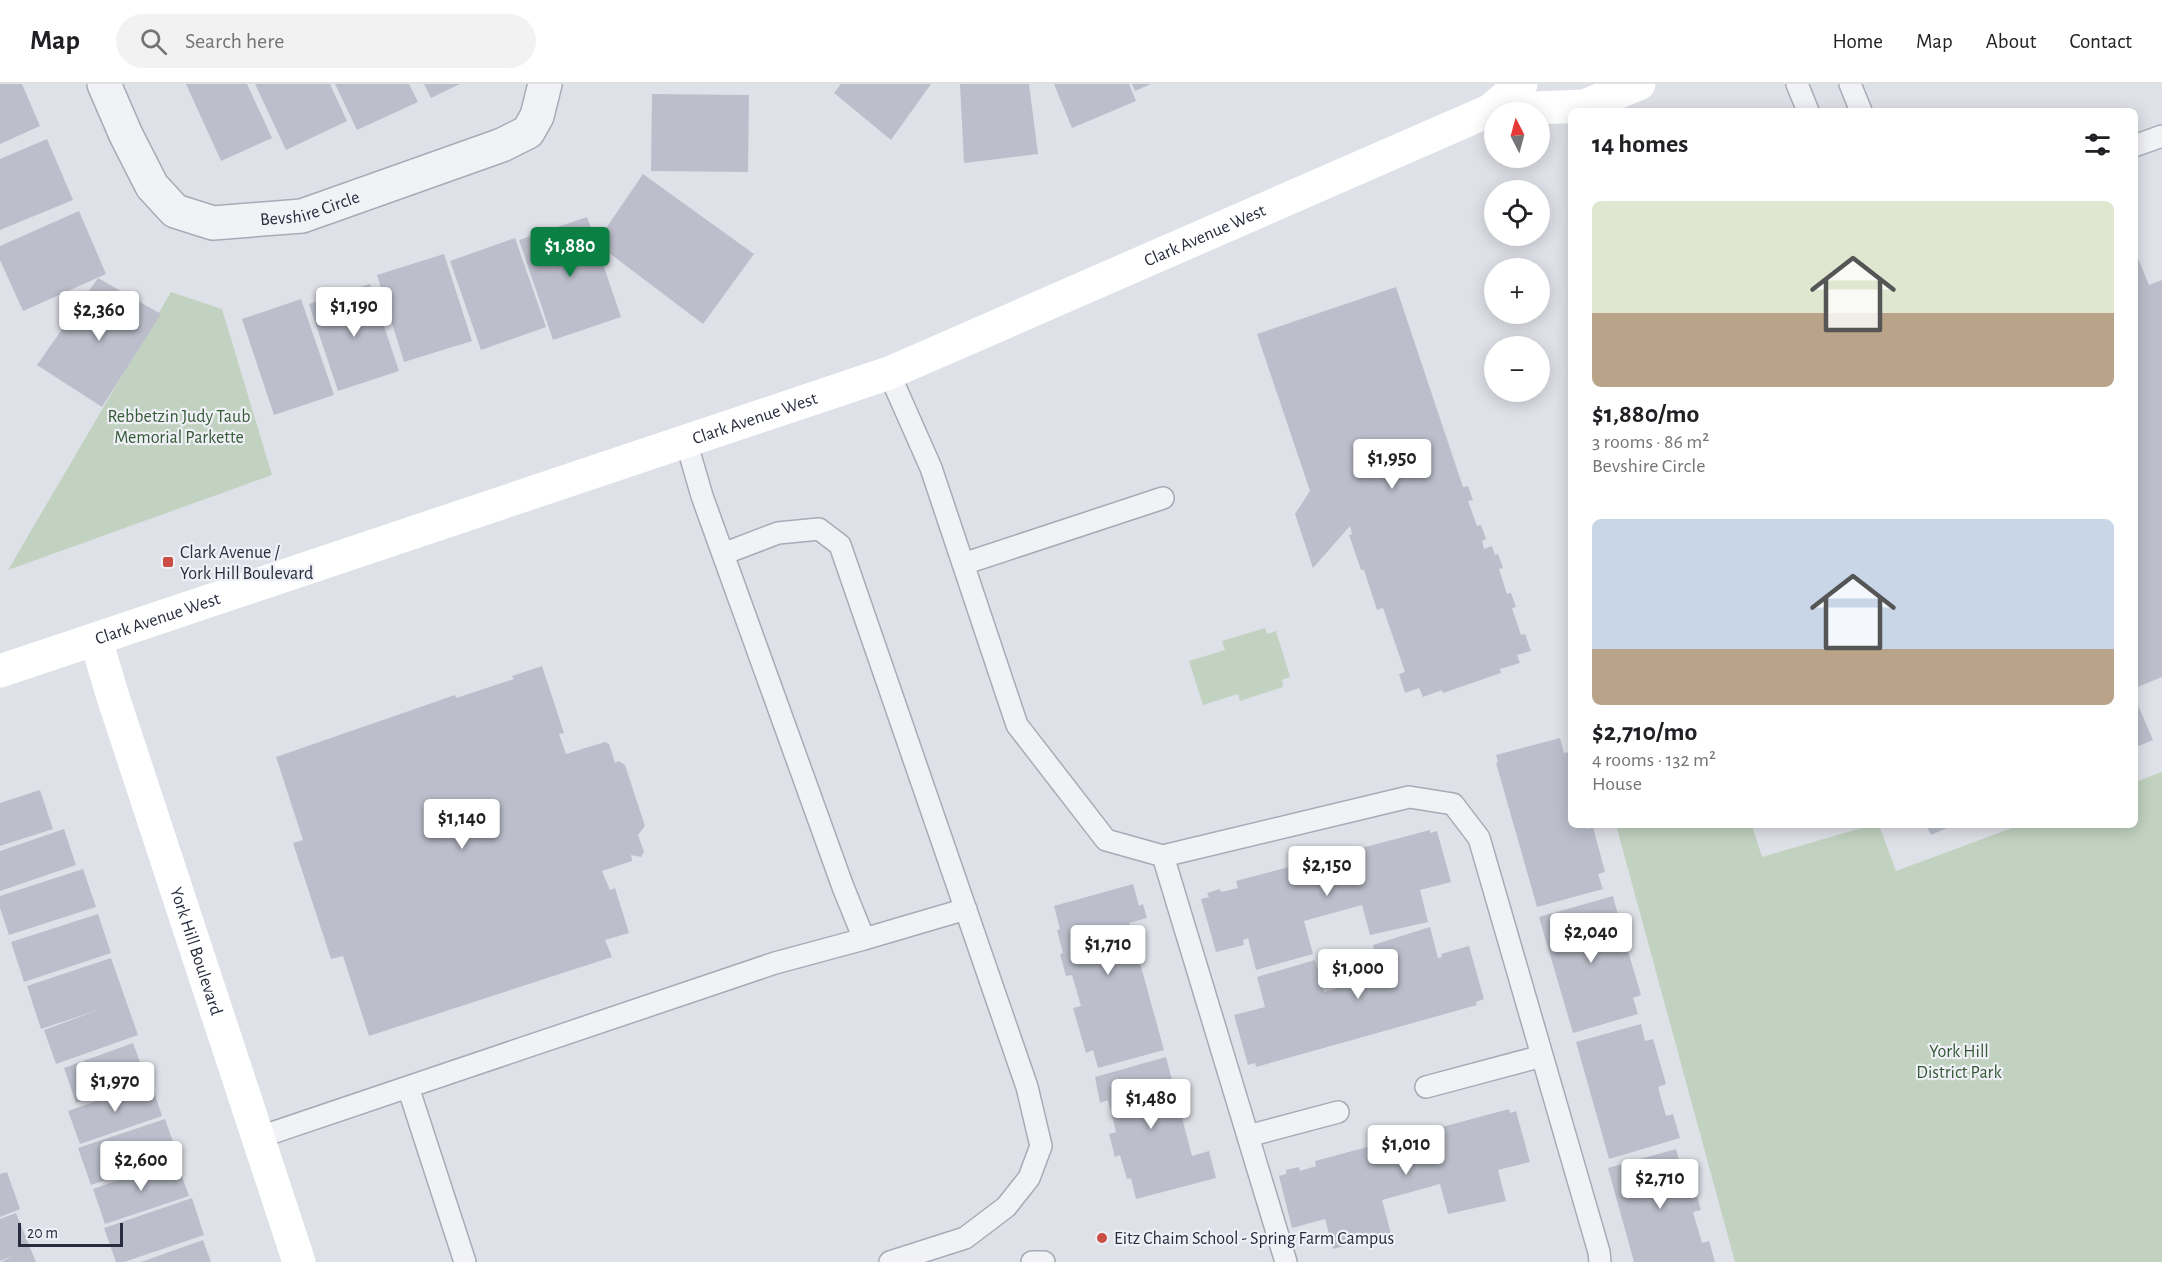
<!DOCTYPE html>
<html lang="en">
<head>
<meta charset="utf-8">
<style>
	:root { --surface:#fff; --page:#f2f2f2; --text:#202124; --muted:#757577; --line:#e0e0e0; --accent:#0b8043 }
	body { margin:0; font-family:"Alegreya Sans",sans-serif; background:var(--page); color:var(--text); height:100vh; display:flex; flex-direction:column; font-size:22px; white-space:nowrap }
	* { box-sizing:border-box; margin:0 }
	p { font-size:20px; color:var(--muted) }
	.icon { flex:none; width:33px; height:33px; fill:none; stroke:currentColor; stroke-width:2; stroke-linecap:round; stroke-linejoin:round }
	.map { position:relative; flex:1; overflow:hidden }
	.details { position:absolute; left:1568px; top:24px; width:570px; height:720px; display:flex; flex-direction:column; background:var(--surface); border-radius:9px; box-shadow:0 3px 15px #0003 }
	.details>* { flex:none }
	.needle { width:39px; rotate:354deg }
	.tools { position:absolute; left:1484px; top:18px; display:grid; gap:12px }
	.tools a { display:grid; place-items:center; width:66px; height:66px; border-radius:50%; background:var(--surface); box-shadow:0 3px 15px #0003; font-size:30px }
	.scale { position:absolute; left:18px; bottom:15px; width:105px; box-sizing:border-box; padding-left:6px; border:3px solid #282c3f; border-top:0; font-size:16px; line-height:21px; white-space:nowrap; color:#282c3f; -webkit-text-stroke:4px #eef0f6; paint-order:stroke }
	.price { position:absolute; translate:-50% -51px; padding:0 14px; border-radius:6px; background:#fff; color:#222; font-size:20px; line-height:39px; filter:drop-shadow(0 2px 3px #0008) }
	.price::after { content:''; position:absolute; left:50%; top:36px; width:18px; height:14px; margin-left:-9px; background:inherit; clip-path:polygon(0 0,100% 0,50% 100%) }
	.price.on { background:var(--accent); color:#fff }
	ul { padding:0; list-style:none }
	li { display:grid; align-content:center; gap:12px; height:318px; padding:0 24px }
	li span { display:grid; place-items:center; height:186px; border-radius:9px; color:#555 }
	li>.icon { margin-inline-start:auto }
	span .icon { width:108px; height:108px; fill:#fffc; stroke-width:1 }
	li b { font-size:26px }
	h2 { display:flex; justify-content:space-between; align-items:center; height:72px; padding:0 24px; font-size:26px }
	header { display:flex; align-items:center; gap:36px; box-sizing:border-box; height:84px; padding:0 30px; background:var(--surface); border-bottom:2px solid var(--line) }
	header strong { font-size:28px }
	nav { display:flex; gap:33px; margin-inline-start:auto; font-size:21px }
	.search { width:420px; height:54px; background:var(--page); display:flex; align-items:center; gap:15px; box-sizing:border-box; padding:0 21px; border-radius:33px; color:var(--muted); font-size:22px }
	.map>svg:first-child { display:block }
	.green { fill:#c1d2c0 }
	.building { fill:#bcbfcb }
	.lines { fill:none; stroke-linecap:round; stroke-linejoin:round }
	.lane-casing { stroke:#a8abb5; stroke-width:24 }
	.street-casing { stroke:#a8abb5; stroke-width:36 }
	.lane { stroke:#f1f2f6; stroke-width:21 }
	.street { stroke:#f1f2f6; stroke-width:33 }
	.secondary { stroke:#fff; stroke-width:33 }
	.poi-dot { fill:#cb4e46; stroke:#eef0f6; stroke-width:2 }
	.labels { text-anchor:middle; stroke-width:4.5; stroke-linejoin:round; paint-order:stroke }
	.street-label { font-size:18px; fill:#282c3f; stroke:#eef0f6 }
	.park-label { font-size:18px; fill:#365a37; stroke:#eef0f6 }
	.poi-label { font-size:18px; fill:#282c3f; stroke:#eef0f6; text-anchor:start }
</style>
</head>
<body>
<header>
<strong>Map</strong>
<div class="search"><svg class="icon" aria-label="search" viewBox="0 0 24 24"><circle cx="10" cy="10" r="6"/><path d="M15 15l6 6"/></svg>Search here</div>
<nav><a>Home</a><a>Map</a><a>About</a><a>Contact</a></nav>
</header>
<div class="map">
<svg width="2162" height="1178" viewBox="0 0 2162 1178">
	<rect width="100%" height="100%" fill="#dfe1e8"/>
	<path class="green" d="M171,208L222,225L272,391L8,486Z
		M1265,544L1267,550L1276,547L1290,593L1282,596L1283,603L1240,617L1238,610L1203,621L1189,577L1225,566L1222,557Z
		M2162,688V1178H1735L1616,741H1752L1762,773L1872,741H1879L1896,787L2020,741H2134L2135,698Z"/>
	<path class="building" d="M0,0H22L40,42L0,60Z
		M186,0H247L272,54L221,77Z
		M255,0H330L347,37L286,66Z
		M335,0H409L418,18L357,46Z
		M424,0H460L431,14Z
		M841,0H931L891,56L834,9Z
		M960,0H1029L1038,70L964,79Z
		M1054,0H1129L1136,17L1072,44Z
		M1132,0H1151L1135,7Z
		M652,10L749,11L748,88L651,87Z
		M47,55L73,116L0,146V75Z
		M643,90L754,170L703,240L596,159Z
		M79,127L106,190L23,227L0,176V162Z
		M587,133L621,233L553,256L519,156Z
		M515,154L546,243L481,266L450,177Z
		M2135,167L2149,201L2162,196V593L2135,604Z
		M444,170L472,257L404,278L377,191Z
		M98,194L161,230L102,323L37,281Z
		M370,200L399,287L338,307L309,220Z
		M1396,203L1463,403L1468,402L1473,416L1468,417L1477,442L1481,441L1486,455L1482,457L1484,465L1492,462L1495,471L1498,470L1503,484L1499,485L1507,510L1511,509L1516,523L1512,524L1521,551L1525,550L1531,567L1517,571L1520,579L1500,585L1501,589L1443,609L1442,606L1423,613L1419,604L1405,609L1399,590L1405,588L1383,524L1377,526L1364,486H1361L1349,451L1352,450L1350,442L1313,484L1295,430L1310,407L1257,250Z
		M301,215L334,311L274,331L242,235Z
		M542,582L564,649L559,650L566,670L605,658L609,660L615,679L619,677L625,681L645,742L638,751L644,768L641,773L631,771L632,777L602,787L610,806L615,804L629,849L605,856L612,873L369,952L343,872L331,875L293,759L303,756L276,673L455,611L456,614L514,595L512,592Z
		M2134,612L2153,656L2134,664Z
		M1560,654L1564,669L1570,668V741H1585L1586,745L1593,743L1605,788L1598,790L1603,805L1537,823L1496,679L1498,678L1496,671Z
		M40,706L53,745L0,762V719Z
		M1926,741H1954L1931,751Z
		M64,745L76,781L0,807V767Z
		M1430,746V749L1437,747L1451,798L1420,806L1428,838L1370,851L1362,821L1304,837L1313,870L1256,886L1248,854L1243,856L1244,861L1216,868L1201,815L1209,813L1207,809L1220,805L1221,808L1238,804L1236,797Z
		M83,785L96,823L9,851L0,824V812Z
		M1133,800L1139,822L1143,820L1147,834L1129,839L1164,966L1098,984L1093,966L1086,969L1073,924L1081,922L1072,891L1066,892L1060,870L1063,869L1057,846L1060,845L1054,822Z
		M1613,812L1620,839L1612,841L1620,869L1628,867L1641,911L1633,914L1638,930L1573,949L1539,833Z
		M98,830L111,869L24,898L11,858Z
		M1430,843L1438,874L1442,873L1441,870L1469,862L1484,915L1476,918L1477,921L1256,983L1255,979L1248,981L1234,931L1265,923L1257,893L1315,876L1324,908L1380,892L1373,861Z
		M111,874L138,951L56,980L44,946L101,925L41,945L27,902Z
		M1641,940L1645,957L1653,955L1666,1000L1658,1003L1666,1032L1673,1030L1680,1054L1609,1075L1576,958Z
		M133,959L146,994L76,1019L64,984Z
		M1166,973L1192,1072L1209,1067L1216,1094L1136,1115L1131,1094L1127,1095L1120,1071L1115,1073L1109,1050L1116,1048L1108,1016L1100,1019L1095,993Z
		M151,998L162,1032L80,1060L68,1027Z
		M1509,1025L1510,1029L1516,1027L1530,1078L1498,1086L1506,1117L1448,1130L1440,1100L1382,1116L1391,1150L1333,1165L1325,1135L1292,1144L1279,1092L1286,1090V1086L1299,1083L1300,1087L1316,1082L1315,1077Z
		M165,1035L178,1072L91,1101L78,1064Z
		M1676,1065L1681,1083L1688,1081L1701,1126L1693,1128L1702,1159L1709,1157L1715,1178H1634L1608,1084Z
		M176,1076L189,1112L105,1140L93,1105Z
		M7,1088L20,1125L0,1133V1090Z
		M192,1114L204,1151L124,1178H116L104,1144Z
		M16,1129L31,1166L36,1178H1L13,1172L0,1177V1135Z
		M203,1156L211,1178H141Z"/>
	<g class="lines">
		<g class="lane-casing">
			<path id="lane" d="M1797,0L1808,27
				M1850,0L1861,27
				M2134,62L2162,52
				M889,289L931,384L1017,641L1106,756L1163,772L1409,713L1453,720L1479,754L1599,1168L1600,1178
				M723,470L778,449L819,445L840,461L1027,1003L1041,1062L1029,1094L1006,1123L965,1154L890,1178
				M963,480L1163,414
				M1163,772L1286,1178
				M864,855L966,825
				M408,1003L465,1178
				M1426,1003L1542,972
				M1248,1052L1338,1028
				M257,1054L775,879L864,855L843,803L702,412L686,357
				M1032,1178H1044"/>
		</g>
		<g class="street-casing">
			<g id="street">
				<path id="s1" d="M104,0L126,51L152,102L175,127L213,139L302,132L502,61L528,48L537,32L545,0"/>
			</g>
		</g>
		<use href="#lane" class="lane"/>
		<use href="#street" class="street"/>
		<g class="secondary">
			<path d="M1491,26L1584,22L1639,0"/>
			<path id="s2" d="M96,556L113,613L299,1178"/>
			<path id="s3" d="M0,587L889,289L1491,26L1521,0"/>
		</g>
	</g>
	<g class="poi-dot">
		<rect x="162" y="472" width="12" height="12" rx="3"/>
		<circle cx="1102" cy="1154" r="6"/>
	</g>
	<g class="labels">
		<g class="street-label">
			<text dy="6" stroke="none"><textPath href="#s1" startOffset="285">Bevshire Circle</textPath></text>
			<text dy="6" stroke="none"><textPath href="#s3" startOffset="1282">Clark Avenue West</textPath></text>
			<text dy="6" stroke="none"><textPath href="#s3" startOffset="796">Clark Avenue West</textPath></text>
			<text dy="6" stroke="none"><textPath href="#s3" startOffset="166">Clark Avenue West</textPath></text>
			<text dy="6" stroke="none"><textPath href="#s2" startOffset="327">York Hill Boulevard</textPath></text>
		</g>
		<g class="park-label">
			<text x="179" y="338">Rebbetzin Judy Taub<tspan x="179" dy="21">Memorial Parkette</tspan></text>
			<text x="1959" y="973">York Hill<tspan x="1959" dy="21">District Park</tspan></text>
		</g>
		<g class="poi-label">
			<text x="180" y="474">Clark Avenue /<tspan x="180" dy="21">York Hill Boulevard</tspan></text>
			<text x="1114" y="1160">Eitz Chaim School - Spring Farm Campus</text>
		</g>
	</g>
</svg>
<div class="tools">
<a><svg class="needle" viewBox="-14 -14 28 28"><path d="M0-13l5 13h-10z" fill="#e53935"/><path d="M0 13l5-13h-10z" fill="#757577"/></svg></a>
<a><svg class="icon" aria-label="locate" viewBox="0 0 24 24"><circle cx="12" cy="12" r="6"/><path d="M12 2v4M12 18v4M2 12h4M18 12h4"/></svg></a>
<a>+</a>
<a>−</a>
</div>
<div class="scale">20 m</div>
<b class="price on" style="left:570px;top:194px">$1,880</b>
<b class="price" style="left:354px;top:254px">$1,190</b>
<b class="price" style="left:99px;top:258px">$2,360</b>
<b class="price" style="left:1392px;top:406px">$1,950</b>
<b class="price" style="left:462px;top:766px">$1,140</b>
<b class="price" style="left:1327px;top:813px">$2,150</b>
<b class="price" style="left:1591px;top:880px">$2,040</b>
<b class="price" style="left:1108px;top:892px">$1,710</b>
<b class="price" style="left:1358px;top:916px">$1,000</b>
<b class="price" style="left:115px;top:1029px">$1,970</b>
<b class="price" style="left:1151px;top:1046px">$1,480</b>
<b class="price" style="left:1406px;top:1092px">$1,010</b>
<b class="price" style="left:141px;top:1108px">$2,600</b>
<b class="price" style="left:1660px;top:1126px">$2,710</b>
<section class="details">
<h2>14 homes<svg class="icon" aria-label="filters" viewBox="0 0 24 24"><path d="M4 7h16M4 17h16"/><circle cx="9" cy="7" r="2"/><circle cx="15" cy="17" r="2"/></svg></h2>
<ul>
<li><span style="background:linear-gradient(#dfe7d0 60%,#b9a48a 0)"><svg class="icon" aria-label="home" viewBox="0 0 24 24"><path d="M3 11l9-7 9 7M6 9v11h12V9"/></svg></span><div><b>$1,880/mo</b><p>3 rooms · 86 m²</p><p>Bevshire Circle</p></div></li>
<li><span style="background:linear-gradient(#c9d6e8 70%,#b9a48a 0)"><svg class="icon" aria-label="home" viewBox="0 0 24 24"><path d="M3 11l9-7 9 7M6 9v11h12V9"/></svg></span><div><b>$2,710/mo</b><p>4 rooms · 132 m²</p><p>House</p></div></li>
</ul>
</section>
</div>
</body>
</html>
